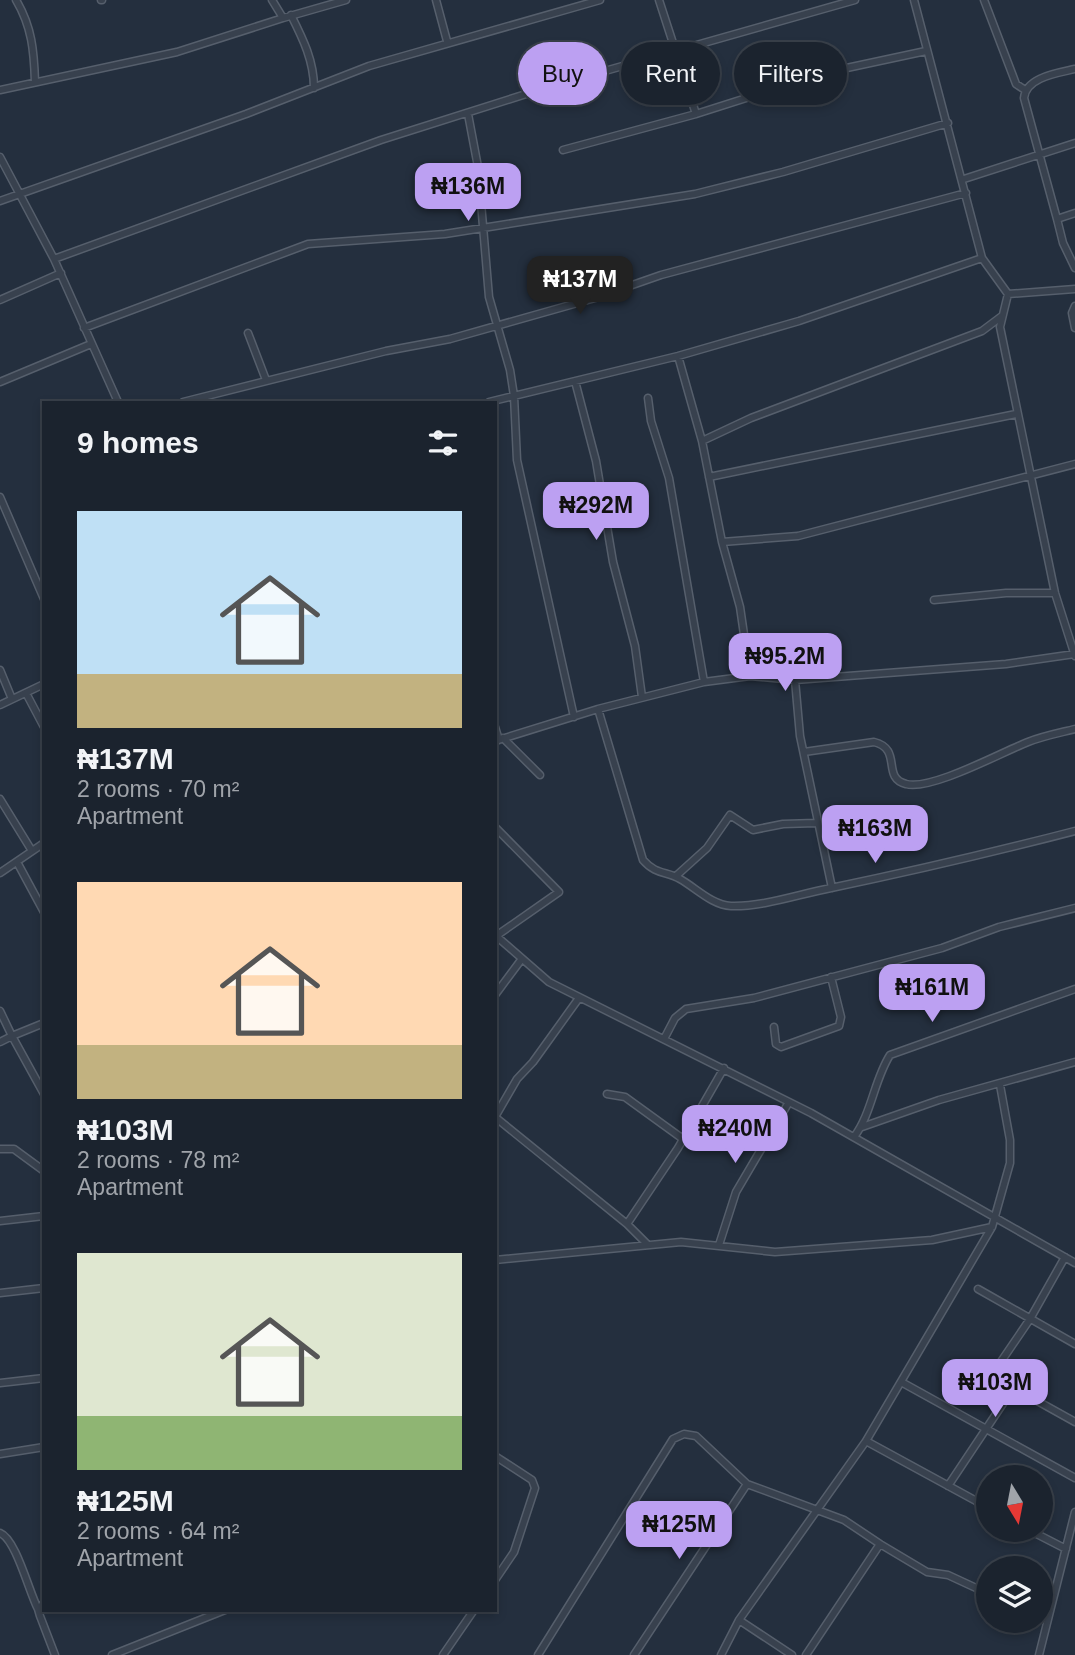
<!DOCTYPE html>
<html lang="en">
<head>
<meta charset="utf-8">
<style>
	:root { --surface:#1b232e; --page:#242b36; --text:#f1f3f6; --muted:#a0a4aa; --line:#39404a; --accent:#bca0f2 }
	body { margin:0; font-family:Helvetica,sans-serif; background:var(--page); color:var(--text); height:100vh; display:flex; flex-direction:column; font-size:26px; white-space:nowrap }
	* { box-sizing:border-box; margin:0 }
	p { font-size:23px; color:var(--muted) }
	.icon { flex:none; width:38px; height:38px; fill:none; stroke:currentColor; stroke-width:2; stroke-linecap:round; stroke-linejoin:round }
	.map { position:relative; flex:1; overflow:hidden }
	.side { position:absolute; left:42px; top:401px; width:455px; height:1211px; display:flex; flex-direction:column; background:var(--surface); border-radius:0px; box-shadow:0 4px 10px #0003,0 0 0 2px var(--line) }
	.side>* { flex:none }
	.top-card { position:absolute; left:518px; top:42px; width:452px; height:63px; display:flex; gap:14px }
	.needle { width:46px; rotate:170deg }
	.fabs { position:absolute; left:976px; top:1465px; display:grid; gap:14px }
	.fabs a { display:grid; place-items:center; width:77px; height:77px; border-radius:50%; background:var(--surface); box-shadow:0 4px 10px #0003,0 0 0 2px var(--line); font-size:35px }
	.price { position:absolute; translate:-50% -60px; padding:0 16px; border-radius:14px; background:var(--accent); color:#111; font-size:23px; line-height:46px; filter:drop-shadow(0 2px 4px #0008) }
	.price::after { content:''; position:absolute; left:50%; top:42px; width:21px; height:16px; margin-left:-10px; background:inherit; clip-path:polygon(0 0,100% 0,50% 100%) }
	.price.active { background:#222; color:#fff }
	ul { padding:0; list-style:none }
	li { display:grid; align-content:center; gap:14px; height:371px; padding:0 35px }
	li span { display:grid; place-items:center; height:217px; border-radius:0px; color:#555 }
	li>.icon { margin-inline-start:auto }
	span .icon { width:126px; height:126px; fill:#fffc; stroke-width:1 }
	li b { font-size:30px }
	h2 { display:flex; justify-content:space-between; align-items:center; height:84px; padding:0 35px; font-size:30px }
	.chip { padding:0 24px; border-radius:32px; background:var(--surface); box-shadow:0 4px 10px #0003,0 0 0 2px var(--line); font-size:24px; line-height:63px }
	.chip.active { background:var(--accent); color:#111 }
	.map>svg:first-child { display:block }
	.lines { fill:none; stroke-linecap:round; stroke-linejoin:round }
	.street-casing { stroke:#565f6c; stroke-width:9 }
	.street { stroke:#38414e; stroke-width:6 }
</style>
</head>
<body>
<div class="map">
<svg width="1075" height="1655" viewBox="0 0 1075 1655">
	<rect width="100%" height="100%" fill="#242f3e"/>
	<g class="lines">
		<g class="street-casing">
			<path id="street" d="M16,0C32,27 34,51 35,82
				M101,0H102
				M272,0L283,18L346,0
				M436,0L447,41
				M914,0L982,258L1008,294
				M984,0L1016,84L1025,90
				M291,15C303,39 314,61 314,88
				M0,90L177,52L283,18
				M468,114L478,167L489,297L510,370L514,396L517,460L574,717
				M696,114L828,72L926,51
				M563,150L696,114L659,0
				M0,157L54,259L118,402
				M964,179L1075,143
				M0,201L246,114L369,66L600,0
				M1075,213L1057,219L1063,243L1075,268
				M1057,219L1024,98C1026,77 1058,73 1075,69
				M54,259L381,140L545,88L855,0
				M0,300L61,273
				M1075,306L1072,313L1075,328
				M84,328L308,244L445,234L695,194L783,172L948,123
				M248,333L266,380
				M678,356L702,441L722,542L740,607L750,676
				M575,381L596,461L613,562L635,646L642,697
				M0,382L91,344
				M648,398L651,421L669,478L704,682
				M183,402L386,351L450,339L595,298L661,275L966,193
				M489,402L678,356L799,321L982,258
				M702,441L751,418L982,331L1002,316
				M709,477L1016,414
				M0,497L44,599
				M722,542L798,536L1075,464
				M934,600L1006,593H1055
				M1075,656L1055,593L1000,327L1008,294L1075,289
				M0,670L12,699
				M795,680L800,736L832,888
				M26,693L44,727
				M0,705L44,684
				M598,709L643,860C656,875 666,871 680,879C696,888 712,905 731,906C763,907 799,894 831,888C913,871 994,852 1075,831
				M495,727L499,740
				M503,738L540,775
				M495,741L598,709L704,682L750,676L795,680L1006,664L1075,654
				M804,752L874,742C903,749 881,778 906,784C931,791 1002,752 1028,742C1043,736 1059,733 1075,729
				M0,799L32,851
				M495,827L559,892L496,936
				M17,862L44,912
				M0,873L44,843
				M676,876L707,848L730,815L753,830L783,824L816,823
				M495,935L549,982L811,1113L1075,1263
				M495,995L521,960
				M579,998L533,1062L517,1079L495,1117L627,1224L647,1244
				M0,1011L12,1036L0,1042
				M44,1023L12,1036L44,1094
				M774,1027L776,1044L781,1047L839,1026L841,1017L831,977
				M664,1039L675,1018L686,1009L754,998L942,948L999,927L1075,908
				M607,1094L625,1097L683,1139
				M862,1127L939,1100L1075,1062
				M854,1137C872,1113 874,1080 890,1055L1075,989
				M0,1149H14L44,1171
				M0,1221L44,1216
				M627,1224L678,1148L724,1068
				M719,1245L736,1192L789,1102
				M1065,1257L1030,1319L998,1366L999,1375L1005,1383L1075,1422
				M495,1260L681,1242L775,1252L932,1240L992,1227
				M978,1289L1075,1344
				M0,1293L44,1288
				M0,1383L44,1378
				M903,1383L1075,1478
				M866,1441L989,1508
				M0,1454L44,1447
				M495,1456L532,1480L535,1488L514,1552L495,1580
				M948,1486L1014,1387
				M1029,1530L1066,1549
				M0,1533C16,1539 29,1592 38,1609
				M880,1544L927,1572L948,1575L989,1594
				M44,1603L38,1609L40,1616L55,1655
				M739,1620L792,1655
				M112,1655L225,1610
				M443,1655L474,1610
				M538,1655L673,1439L684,1434L696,1436L747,1484L844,1520L880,1544L806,1655
				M634,1655L747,1484
				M721,1655L739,1620L866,1441L992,1227L1010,1163V1140L1000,1085
				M1039,1655L1075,1512"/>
		</g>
		<use href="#street" class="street"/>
	</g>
</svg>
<div class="fabs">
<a><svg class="needle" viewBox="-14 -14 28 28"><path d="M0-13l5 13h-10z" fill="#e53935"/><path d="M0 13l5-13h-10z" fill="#a0a4aa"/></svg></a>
<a><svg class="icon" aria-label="layers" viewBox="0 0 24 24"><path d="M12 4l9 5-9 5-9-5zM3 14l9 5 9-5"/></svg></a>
</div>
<b class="price" style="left:468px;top:223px">₦136M</b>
<b class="price active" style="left:580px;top:316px">₦137M</b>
<b class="price" style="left:596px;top:542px">₦292M</b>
<b class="price" style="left:785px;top:693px">₦95.2M</b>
<b class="price" style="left:875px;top:865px">₦163M</b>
<b class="price" style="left:932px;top:1024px">₦161M</b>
<b class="price" style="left:735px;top:1165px">₦240M</b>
<b class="price" style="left:995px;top:1419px">₦103M</b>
<b class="price" style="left:679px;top:1561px">₦125M</b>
<div class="top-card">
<a class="chip active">Buy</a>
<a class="chip">Rent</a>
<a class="chip">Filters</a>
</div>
<section class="side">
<h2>9 homes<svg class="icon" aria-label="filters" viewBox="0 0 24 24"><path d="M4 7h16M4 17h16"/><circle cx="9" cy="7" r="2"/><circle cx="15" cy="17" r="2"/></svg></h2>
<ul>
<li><span style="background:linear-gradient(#bfe0f5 75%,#c2b280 0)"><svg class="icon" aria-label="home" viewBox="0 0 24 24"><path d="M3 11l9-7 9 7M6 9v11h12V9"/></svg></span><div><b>₦137M</b><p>2 rooms · 70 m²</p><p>Apartment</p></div></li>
<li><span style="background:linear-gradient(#ffd9b3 75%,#c2b280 0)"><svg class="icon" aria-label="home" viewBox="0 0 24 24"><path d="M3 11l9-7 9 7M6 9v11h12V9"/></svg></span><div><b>₦103M</b><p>2 rooms · 78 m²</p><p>Apartment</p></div></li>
<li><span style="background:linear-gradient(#dfe7d0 75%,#8fb573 0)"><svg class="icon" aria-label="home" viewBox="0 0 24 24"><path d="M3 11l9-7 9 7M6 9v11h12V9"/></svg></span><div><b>₦125M</b><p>2 rooms · 64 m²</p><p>Apartment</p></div></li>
</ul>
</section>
</div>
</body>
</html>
